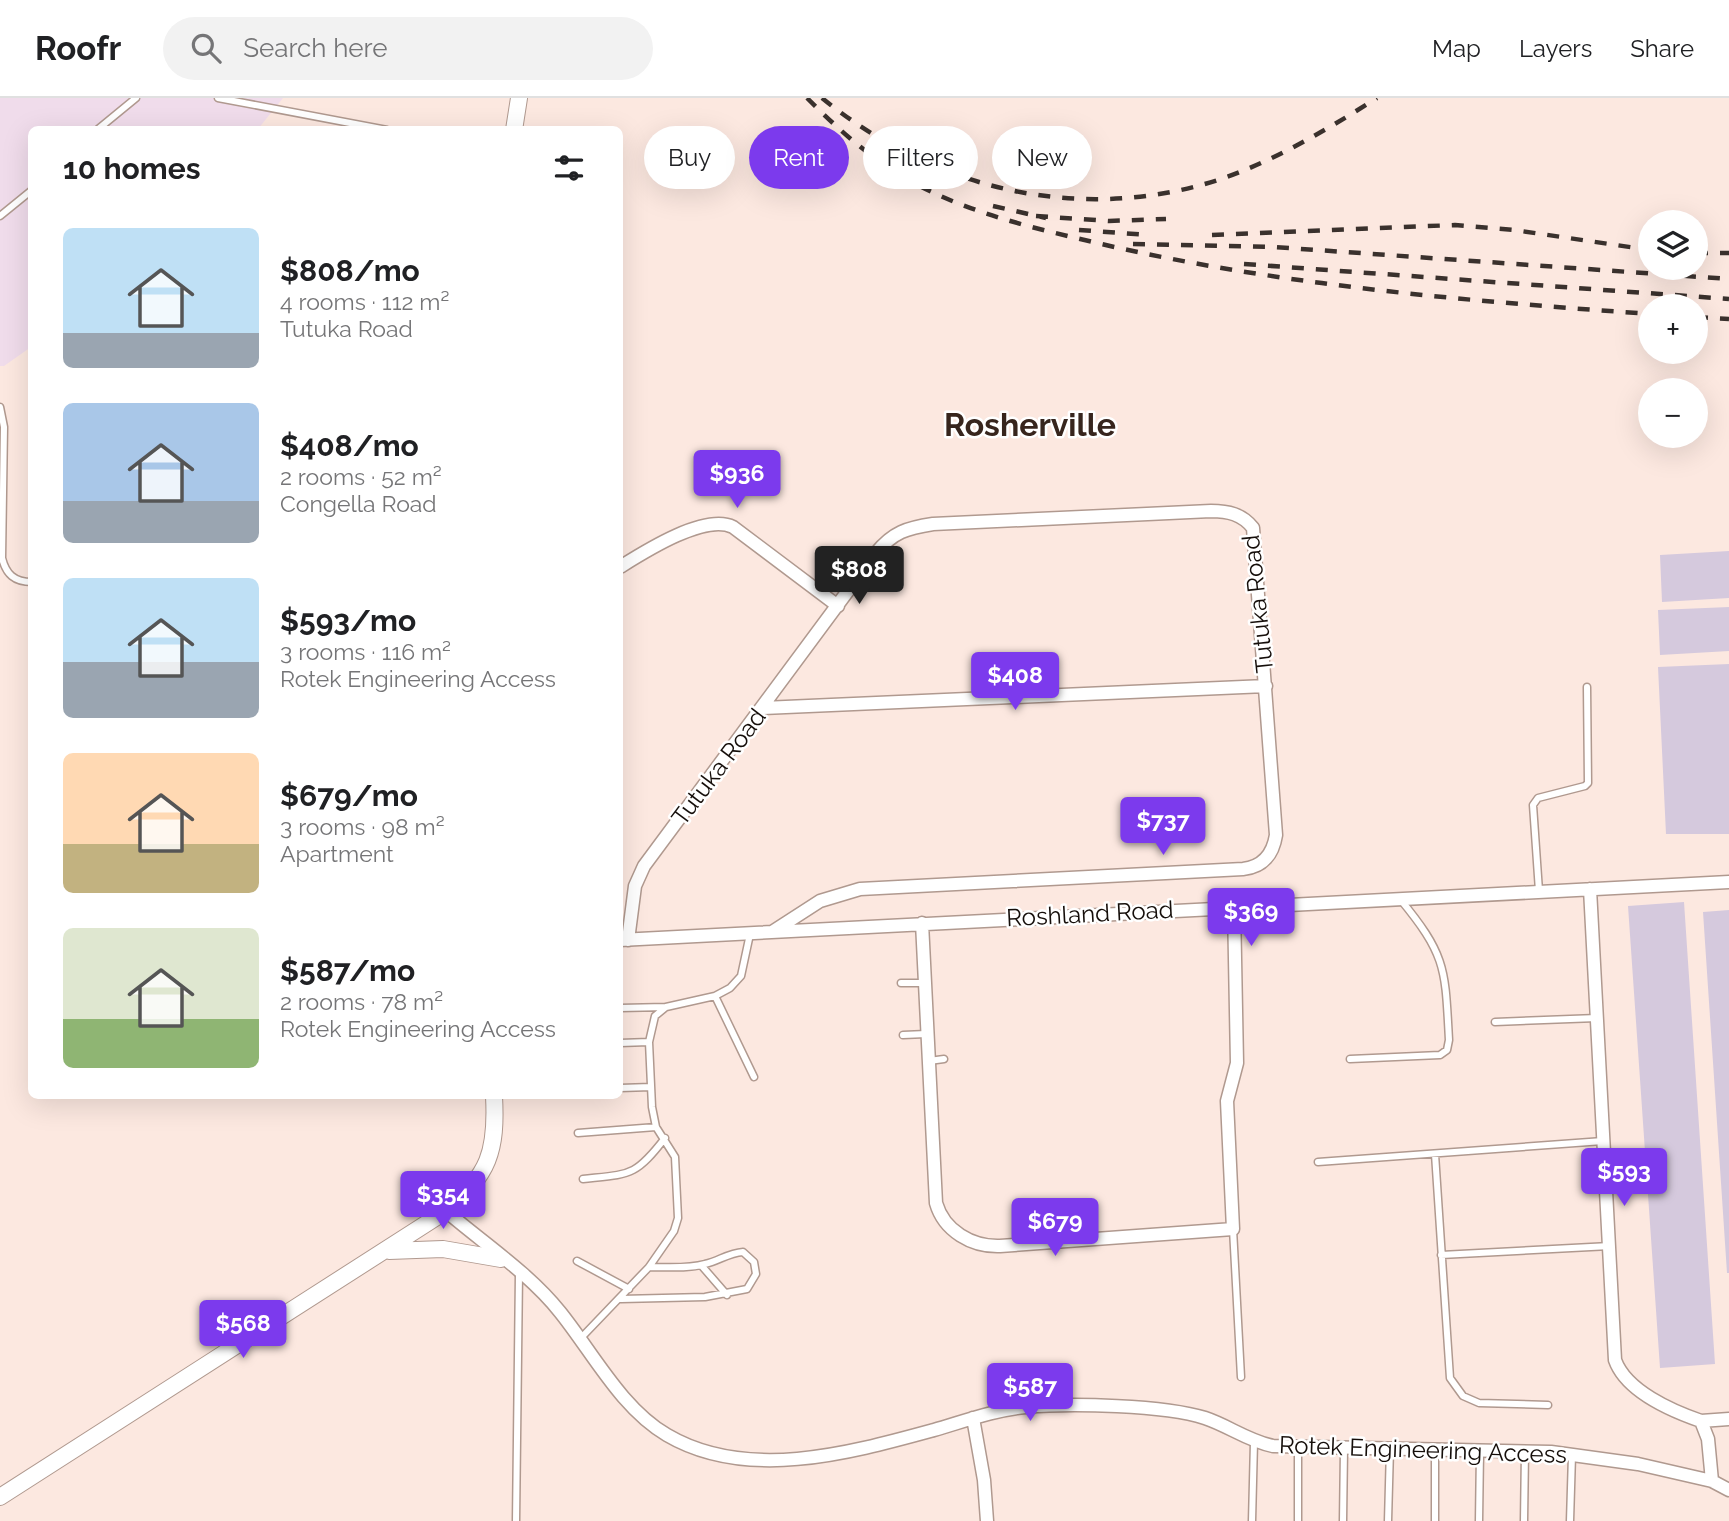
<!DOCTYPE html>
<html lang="en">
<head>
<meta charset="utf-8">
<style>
	:root { --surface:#fff; --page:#f2f2f2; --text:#202124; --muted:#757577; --line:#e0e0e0; --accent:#7c3aed }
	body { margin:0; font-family:Raleway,sans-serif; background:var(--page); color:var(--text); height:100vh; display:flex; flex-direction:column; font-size:26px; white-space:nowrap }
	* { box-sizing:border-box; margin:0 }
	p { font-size:23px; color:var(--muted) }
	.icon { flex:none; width:38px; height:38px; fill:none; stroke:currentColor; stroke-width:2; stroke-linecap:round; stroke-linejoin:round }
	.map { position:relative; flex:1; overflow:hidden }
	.sheet { position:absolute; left:28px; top:28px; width:595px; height:973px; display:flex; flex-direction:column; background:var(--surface); border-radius:10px; box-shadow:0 7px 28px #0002 }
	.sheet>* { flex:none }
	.top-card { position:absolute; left:644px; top:28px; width:665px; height:63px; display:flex; gap:14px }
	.fabs { position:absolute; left:1638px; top:112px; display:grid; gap:14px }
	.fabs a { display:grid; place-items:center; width:70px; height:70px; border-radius:50%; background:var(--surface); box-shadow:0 7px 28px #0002; font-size:35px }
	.price { position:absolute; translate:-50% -60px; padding:0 16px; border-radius:7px; background:var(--accent); color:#fff; font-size:23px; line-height:46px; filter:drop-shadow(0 2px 4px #0008) }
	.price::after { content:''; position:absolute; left:50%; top:42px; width:21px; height:16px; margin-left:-10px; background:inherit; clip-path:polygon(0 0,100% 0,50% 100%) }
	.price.selected { background:#222; color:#fff }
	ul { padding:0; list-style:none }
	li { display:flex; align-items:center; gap:21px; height:175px; padding:0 35px }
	li span { display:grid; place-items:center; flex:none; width:196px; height:140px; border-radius:10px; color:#555 }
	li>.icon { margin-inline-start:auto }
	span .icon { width:84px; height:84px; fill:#fffc; stroke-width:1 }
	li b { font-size:30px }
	h2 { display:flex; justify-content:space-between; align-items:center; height:84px; padding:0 35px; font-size:30px }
	.tag { padding:0 24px; border-radius:32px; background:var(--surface); box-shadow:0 7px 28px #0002; font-size:24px; line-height:63px }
	.tag.selected { background:var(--accent); color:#fff }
	header { display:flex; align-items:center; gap:42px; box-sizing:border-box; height:98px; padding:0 35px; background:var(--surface); border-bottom:2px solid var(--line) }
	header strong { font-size:33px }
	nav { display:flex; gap:38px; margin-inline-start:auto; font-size:24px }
	.search { width:490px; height:63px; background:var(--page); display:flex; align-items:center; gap:18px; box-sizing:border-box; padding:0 24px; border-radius:38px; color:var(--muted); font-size:26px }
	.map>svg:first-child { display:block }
	.commercial { fill:#f0dceb }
	.building { fill:#d5c9dd }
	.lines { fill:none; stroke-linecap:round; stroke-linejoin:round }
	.service-casing { stroke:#b0998f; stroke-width:9 }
	.minor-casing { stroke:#b0998f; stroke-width:15 }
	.tertiary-casing { stroke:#b0998f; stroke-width:18 }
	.service { stroke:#fff; stroke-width:6 }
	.minor { stroke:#fff; stroke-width:12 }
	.tertiary { stroke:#fff; stroke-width:16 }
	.rail { stroke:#3a312d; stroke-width:4.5; stroke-dasharray:12 12; stroke-linecap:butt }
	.labels { text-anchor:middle; stroke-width:5; stroke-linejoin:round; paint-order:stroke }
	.street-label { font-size:24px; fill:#150e0a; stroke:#fff }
	.district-label { font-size:32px; font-weight:bold; fill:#37251d; stroke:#fff }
</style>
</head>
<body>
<header>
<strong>Roofr</strong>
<div class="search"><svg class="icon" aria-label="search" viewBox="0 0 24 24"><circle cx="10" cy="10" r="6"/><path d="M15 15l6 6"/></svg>Search here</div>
<nav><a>Map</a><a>Layers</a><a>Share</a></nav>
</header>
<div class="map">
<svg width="1729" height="1423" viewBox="0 0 1729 1423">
	<rect width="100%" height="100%" fill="#fce8e0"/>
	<path class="commercial" d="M0,0H283L258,31L32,32L31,249L4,268H0Z"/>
	<path class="building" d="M1729,453V500L1662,504L1660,457Z
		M1729,509V553L1660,557L1658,512Z
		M1729,566V736H1666L1658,569Z
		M1684,804L1715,1266L1660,1270L1628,808Z
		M1729,812V1175H1727L1703,814Z"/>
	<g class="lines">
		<g class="service-casing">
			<path id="service" d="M218,0L387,32
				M97,32L136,0
				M0,118L32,92
				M0,309L4,329L2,460C6,476 14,484 32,484
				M1539,793L1533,707L1538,700L1585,688L1588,685L1587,589
				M901,885H924
				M715,898L754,979
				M620,910L666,909
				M1495,924L1597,920
				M903,937L926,936
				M620,945L649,944
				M1350,961L1440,957L1447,952L1449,942C1445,871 1447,858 1400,801
				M929,963L944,961
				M620,990L651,989
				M578,1035L656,1029
				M1435,1056L1450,1280L1463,1298L1479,1305L1548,1307
				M1318,1064L1603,1043
				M583,1081C630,1076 635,1079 665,1040
				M1233,1131L1241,1279
				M1441,1157L1610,1148
				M577,1163L629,1191
				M701,1167L727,1197
				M621,1201L705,1199L747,1191L756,1176L754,1164L743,1154C728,1155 719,1163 705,1166C687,1171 667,1169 649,1169
				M580,1241L649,1169L674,1133L678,1120L675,1059L656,1029L652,1009L649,944L655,918L666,909L715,898L730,890L741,878L750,836
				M516,1423L519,1175
				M1252,1423L1254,1344
				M1298,1423V1350
				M1343,1423L1344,1351
				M1388,1423L1390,1350
				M1435,1423V1352
				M1479,1423L1480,1353
				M1524,1423L1525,1353
				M1570,1423L1572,1357"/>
		</g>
		<g class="minor-casing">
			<path id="minor" d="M620,469C644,454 705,415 733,429L838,508
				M763,610L1266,588
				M1590,791L1615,1262C1626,1293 1672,1313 1701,1323L1708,1341L1712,1383
				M922,825L936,1105C944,1133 972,1149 1000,1148L1233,1131L1227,1003L1237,965L1234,808
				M620,842L1729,784
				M628,842L635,788L644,768L876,455C893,434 907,430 933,426L1211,413C1228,413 1242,416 1253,430L1276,737C1273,756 1263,769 1243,771L860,791L820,803L772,834
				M446,1113C483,1145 529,1175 560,1214C593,1255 621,1310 667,1337C747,1384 850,1355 934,1332C965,1323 994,1312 1026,1309C1071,1305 1164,1307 1205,1320C1229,1328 1248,1343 1273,1348L1551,1354L1638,1366L1712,1383L1729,1392
				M973,1320L984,1382L987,1423
				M1701,1323L1729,1321"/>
		</g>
		<g class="tertiary-casing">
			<path id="tertiary" d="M514,32L519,0
				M389,1153L443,1151L501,1161
				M0,1399L446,1113C489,1077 497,1053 494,998"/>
		</g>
		<use href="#service" class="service"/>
		<use href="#minor" class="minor"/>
		<use href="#tertiary" class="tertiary"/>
		<path class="rail" d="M807,0C838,31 871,61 910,83C972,117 1042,132 1110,148C1288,188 1468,203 1650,216
			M822,0C935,92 1081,127 1221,81C1276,62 1328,31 1377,0
			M993,108L1046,120
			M1036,118L1109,123L1166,121
			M1079,132L1149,137
			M1212,137L1455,127L1514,132L1650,152
			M1133,146L1274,149L1729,181
			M1696,155H1729
			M1244,166L1729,201
			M1696,219L1729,221"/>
	</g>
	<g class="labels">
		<g class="street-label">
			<text transform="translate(1258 506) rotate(-96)" y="8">Tutuka Road</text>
			<text transform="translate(719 669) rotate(-53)" y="8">Tutuka Road</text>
			<text transform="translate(1090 816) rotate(-3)" y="8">Roshland Road</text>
			<text transform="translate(1423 1352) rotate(2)" y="8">Rotek Engineering Access</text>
		</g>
		<g class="district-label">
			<text x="1030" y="338">Rosherville</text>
		</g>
	</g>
</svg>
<div class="fabs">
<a><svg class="icon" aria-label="layers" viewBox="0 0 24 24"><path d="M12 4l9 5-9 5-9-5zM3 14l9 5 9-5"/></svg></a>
<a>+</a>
<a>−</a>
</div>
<b class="price" style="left:737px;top:412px">$936</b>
<b class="price selected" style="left:859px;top:508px">$808</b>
<b class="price" style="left:1015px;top:614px">$408</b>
<b class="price" style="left:1163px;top:759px">$737</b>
<b class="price" style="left:1251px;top:850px">$369</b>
<b class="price" style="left:1624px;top:1110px">$593</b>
<b class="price" style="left:443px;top:1133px">$354</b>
<b class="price" style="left:1055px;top:1160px">$679</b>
<b class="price" style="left:243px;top:1262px">$568</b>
<b class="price" style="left:1030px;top:1325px">$587</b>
<div class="top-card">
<a class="tag">Buy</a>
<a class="tag selected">Rent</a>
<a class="tag">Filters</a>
<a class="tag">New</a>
</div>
<section class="sheet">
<h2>10 homes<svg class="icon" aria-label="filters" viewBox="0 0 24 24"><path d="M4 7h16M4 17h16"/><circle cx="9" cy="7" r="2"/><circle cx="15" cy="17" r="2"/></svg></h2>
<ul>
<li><span style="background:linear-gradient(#bfe0f5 75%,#9aa5b1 0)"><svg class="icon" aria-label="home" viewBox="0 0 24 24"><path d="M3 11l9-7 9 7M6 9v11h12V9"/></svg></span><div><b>$808/mo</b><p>4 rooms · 112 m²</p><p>Tutuka Road</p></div></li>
<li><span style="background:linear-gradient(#a9c7e8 70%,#9aa5b1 0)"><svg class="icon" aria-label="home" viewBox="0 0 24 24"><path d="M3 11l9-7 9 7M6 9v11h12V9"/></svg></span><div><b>$408/mo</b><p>2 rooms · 52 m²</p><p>Congella Road</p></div></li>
<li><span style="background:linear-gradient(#bfe0f5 60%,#9aa5b1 0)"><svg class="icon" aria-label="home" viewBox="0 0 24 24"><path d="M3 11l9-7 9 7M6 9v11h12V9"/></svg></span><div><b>$593/mo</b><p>3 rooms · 116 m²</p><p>Rotek Engineering Access</p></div></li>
<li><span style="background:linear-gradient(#ffd9b3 65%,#c2b280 0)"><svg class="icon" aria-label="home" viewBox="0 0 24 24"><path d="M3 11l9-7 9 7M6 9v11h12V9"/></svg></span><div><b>$679/mo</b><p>3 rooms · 98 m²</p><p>Apartment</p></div></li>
<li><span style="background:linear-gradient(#dfe7d0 65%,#8fb573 0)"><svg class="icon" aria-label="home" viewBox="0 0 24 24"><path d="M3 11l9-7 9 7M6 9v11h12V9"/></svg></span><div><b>$587/mo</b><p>2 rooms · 78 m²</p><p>Rotek Engineering Access</p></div></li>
</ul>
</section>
</div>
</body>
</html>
